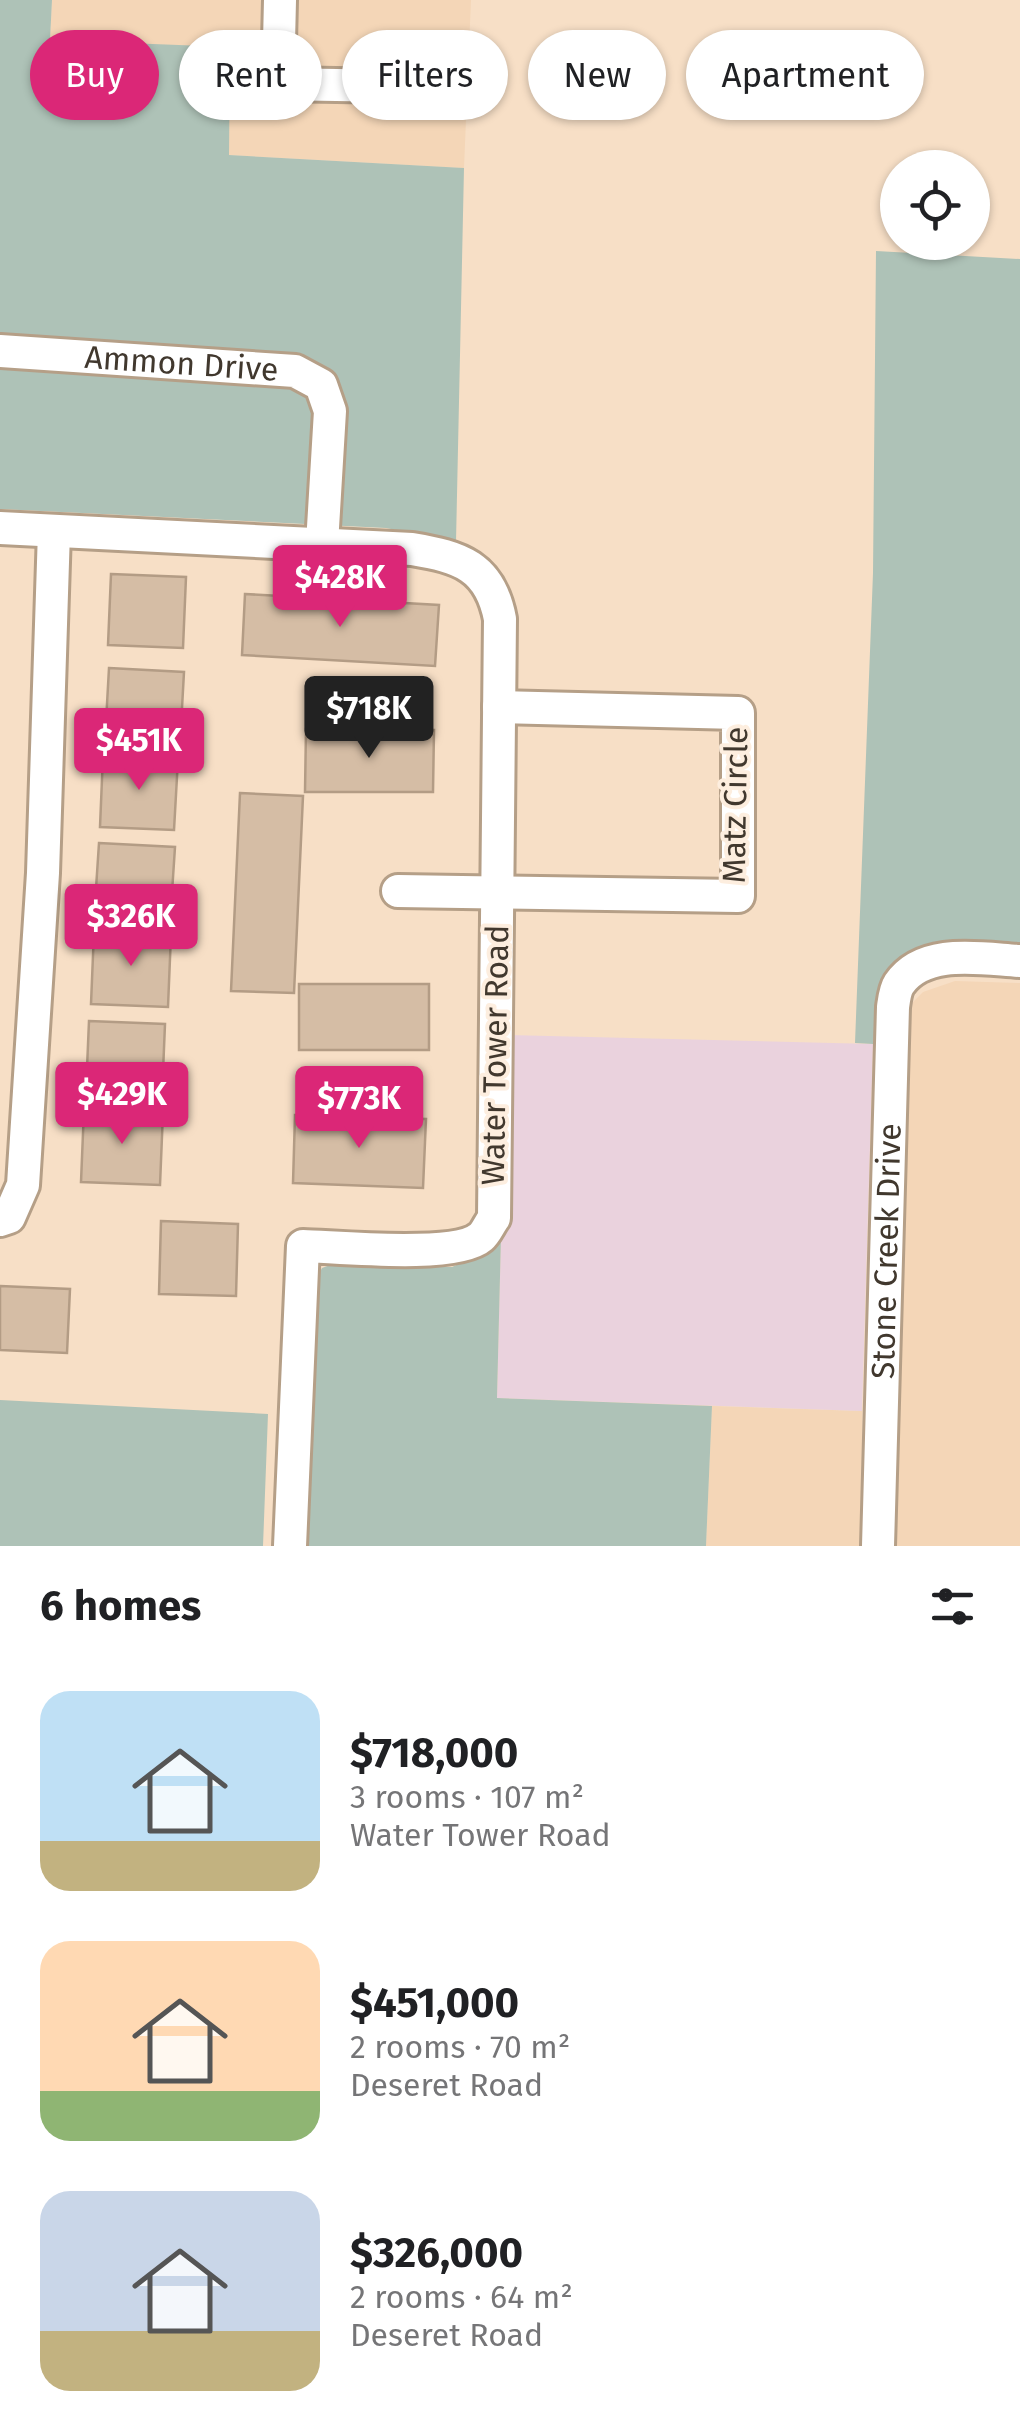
<!DOCTYPE html>
<html lang="en">
<head>
<meta charset="utf-8">
<style>
	:root { --surface:#fff; --page:#f6f6f6; --text:#202124; --muted:#757577; --accent:#db2777 }
	body { margin:0; font-family:"Fira Sans",sans-serif; background:var(--page); color:var(--text); height:100vh; display:flex; flex-direction:column; font-size:38px; white-space:nowrap }
	* { box-sizing:border-box; margin:0 }
	p { font-size:32px; color:var(--muted) }
	.icon { flex:none; width:55px; height:55px; fill:none; stroke:currentColor; stroke-width:2; stroke-linecap:round; stroke-linejoin:round }
	.map { position:relative; height:1546px; overflow:hidden }
	.side { display:flex; flex-direction:column; background:var(--surface); flex:1 }
	.side>* { flex:none }
	.hud { position:absolute; left:30px; top:30px; width:960px; height:90px; display:flex; gap:20px }
	.tools { position:absolute; left:880px; top:150px; display:grid; gap:20px }
	.tools a { display:grid; place-items:center; width:110px; height:110px; border-radius:50%; background:var(--surface); box-shadow:0 2px 8px #0004; font-size:50px }
	.price { position:absolute; translate:-50% -85px; padding:0 22px; border-radius:10px; background:var(--accent); color:#fff; font-size:32px; line-height:65px; filter:drop-shadow(0 2px 5px #0008) }
	.price::after { content:''; position:absolute; left:50%; top:60px; width:30px; height:22px; margin-left:-15px; background:inherit; clip-path:polygon(0 0,100% 0,50% 100%) }
	.price.current { background:#222; color:#fff }
	ul { padding:0; list-style:none }
	li { display:flex; align-items:center; gap:30px; height:250px; padding:0 40px }
	li span { display:grid; place-items:center; flex:none; width:280px; height:200px; border-radius:30px; color:#555 }
	li>.icon { margin-inline-start:auto }
	span .icon { width:120px; height:120px; fill:#fffc; stroke-width:1 }
	li b { font-size:42px }
	h2 { display:flex; justify-content:space-between; align-items:center; height:120px; padding:0 40px; font-size:42px }
	.tag { padding:0 35px; border-radius:45px; background:var(--surface); box-shadow:0 2px 8px #0004; font-size:35px; line-height:90px }
	.tag.current { background:var(--accent); color:#fff }
	.map>svg:first-child { display:block }
	.built { fill:#f4d6b7 }
	.industrial { fill:#ead2dd }
	.green { fill:#aec2b7 }
	.building { fill:#d5bda5; stroke:#b39c85; stroke-width:2.5 }
	.lines { fill:none; stroke-linecap:round; stroke-linejoin:round }
	.minor-casing { stroke:#b59f87; stroke-width:38 }
	.minor { stroke:#fff; stroke-width:32 }
	.labels { text-anchor:middle; stroke-width:8; stroke-linejoin:round; paint-order:stroke }
	.street-label { font-size:32px; fill:#41382e; stroke:#fdeedf }
</style>
</head>
<body>
<div class="map">
<svg width="1020" height="1546" viewBox="0 0 1020 1546">
	<rect width="100%" height="100%" fill="#f7dfc6"/>
	<path class="built" d="M52,0H471L464,168L229,155L50,40Z
		M955,981L1020,983V1546H895L910,1005L923,992Z
		M712,1406L862,1411V1546H706Z"/>
	<path class="industrial" d="M506,1035L873,1044L862,1411L497,1398Z"/>
	<path class="green" d="M0,0H52L50,40L230,47L229,155L464,168L456,542L386,528L0,509Z
		M876,251L1020,259V946L882,984L873,1044L855,1043L873,573Z
		M501,1236L497,1398L712,1406L706,1546H299L311,1288L322,1268L341,1261L452,1267L481,1254Z
		M0,1400L268,1414L263,1546H0Z"/>
	<path class="building" d="M111,574L186,577L183,648L108,645Z
		M245,594L439,605L435,666L242,655Z
		M109,668L184,672L180,744L105,740Z
		M306,729L434,730L433,792H305Z
		M103,755L178,759L174,830L100,827Z
		M240,793L303,796L294,993L231,991Z
		M99,843L175,847L170,923L94,919Z
		M94,931L171,934L168,1007L91,1004Z
		M299,984H429V1050H299Z
		M89,1021L165,1024L162,1096L86,1092Z
		M84,1109L163,1112L160,1185L81,1182Z
		M295,1115L426,1119L423,1188L293,1183Z
		M161,1221L238,1224L236,1296L159,1294Z
		M0,1286L70,1289L67,1353L0,1350Z"/>
	<g class="lines">
		<g class="minor-casing">
			<g id="minor">
				<path d="M280,0L278,84L453,87"/>
				<path id="s1" d="M0,351L295,371L321,385L330,411L322,544"/>
				<path d="M0,528L412,549C460,557 490,566 500,619L494,1218C490,1223 486,1233 481,1237C456,1259 339,1247 303,1246L290,1546"/>
				<path d="M398,891L738,896V713L499,707"/>
				<path d="M0,1220L9,1217L23,1185L43,873L54,531"/>
				<path id="s2" d="M878,1546L893,1007C894,1000 895,990 899,984C924,947 983,959 1020,961"/>
			</g>
		</g>
		<use href="#minor" class="minor"/>
	</g>
	<g class="labels">
		<g class="street-label">
			<text dy="11" stroke="none"><textPath href="#s1" startOffset="182">Ammon Drive</textPath></text>
			<text transform="translate(735 805) rotate(-89)" y="11">Matz Circle</text>
			<text transform="translate(495 1055) rotate(-89)" y="11">Water Tower Road</text>
			<text dy="11" stroke="none"><textPath href="#s2" startOffset="295">Stone Creek Drive</textPath></text>
		</g>
	</g>
</svg>
<div class="tools">
<a><svg class="icon" aria-label="locate" viewBox="0 0 24 24"><circle cx="12" cy="12" r="6"/><path d="M12 2v4M12 18v4M2 12h4M18 12h4"/></svg></a>
</div>
<b class="price" style="left:340px;top:630px">$428K</b>
<b class="price current" style="left:369px;top:761px">$718K</b>
<b class="price" style="left:139px;top:793px">$451K</b>
<b class="price" style="left:131px;top:969px">$326K</b>
<b class="price" style="left:122px;top:1147px">$429K</b>
<b class="price" style="left:359px;top:1151px">$773K</b>
<div class="hud">
<a class="tag current">Buy</a>
<a class="tag">Rent</a>
<a class="tag">Filters</a>
<a class="tag">New</a>
<a class="tag">Apartment</a>
</div>
</div>
<section class="side">
<h2>6 homes<svg class="icon" aria-label="filters" viewBox="0 0 24 24"><path d="M4 7h16M4 17h16"/><circle cx="9" cy="7" r="2"/><circle cx="15" cy="17" r="2"/></svg></h2>
<ul>
<li><span style="background:linear-gradient(#bfe0f5 75%,#c2b280 0)"><svg class="icon" aria-label="home" viewBox="0 0 24 24"><path d="M3 11l9-7 9 7M6 9v11h12V9"/></svg></span><div><b>$718,000</b><p>3 rooms · 107 m²</p><p>Water Tower Road</p></div></li>
<li><span style="background:linear-gradient(#ffd9b3 75%,#8fb573 0)"><svg class="icon" aria-label="home" viewBox="0 0 24 24"><path d="M3 11l9-7 9 7M6 9v11h12V9"/></svg></span><div><b>$451,000</b><p>2 rooms · 70 m²</p><p>Deseret Road</p></div></li>
<li><span style="background:linear-gradient(#c9d6e8 70%,#c2b280 0)"><svg class="icon" aria-label="home" viewBox="0 0 24 24"><path d="M3 11l9-7 9 7M6 9v11h12V9"/></svg></span><div><b>$326,000</b><p>2 rooms · 64 m²</p><p>Deseret Road</p></div></li>
</ul>
</section>
</body>
</html>
